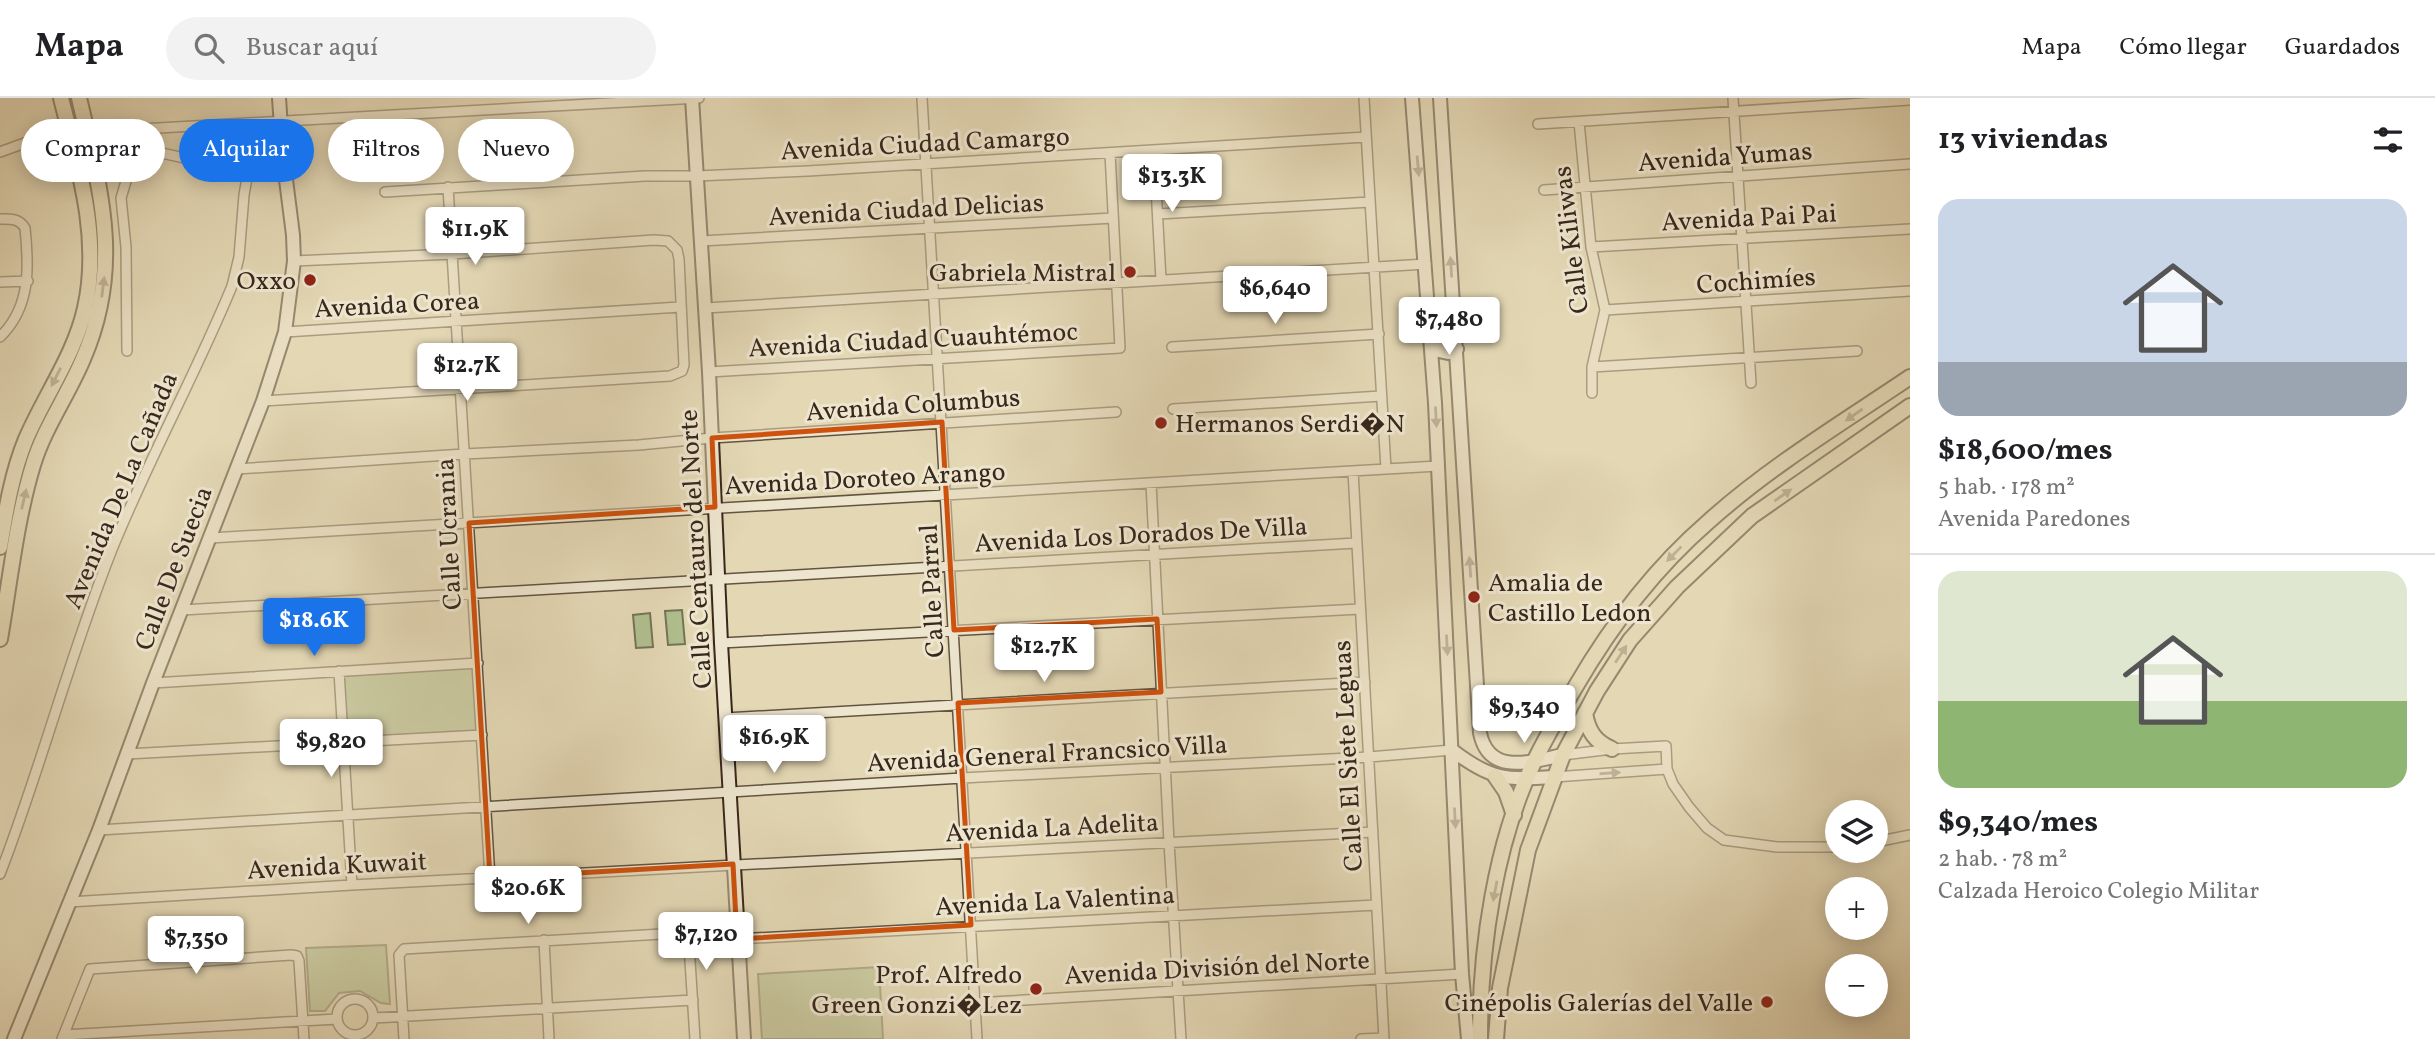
<!DOCTYPE html>
<html lang="es">
<head>
<meta charset="utf-8">
<style>
	:root { --surface:#fff; --page:#f2f2f2; --text:#202124; --muted:#757577; --line:#e0e0e0; --accent:#1a73e8 }
	body { margin:0; font-family:Vollkorn,serif; background:var(--page); color:var(--text); height:100vh; display:flex; flex-direction:column; font-size:26px; white-space:nowrap }
	* { box-sizing:border-box; margin:0 }
	p { font-size:23px; color:var(--muted) }
	.icon { flex:none; width:38px; height:38px; fill:none; stroke:currentColor; stroke-width:2; stroke-linecap:round; stroke-linejoin:round }
	.map { position:relative; flex:1; overflow:hidden }
	.side { display:flex; flex-direction:column; background:var(--surface); width:525px }
	.side>* { flex:none }
	.hud { position:absolute; left:21px; top:21px; width:665px; height:63px; display:flex; gap:14px }
	.controls { position:absolute; left:1825px; top:702px; display:grid; gap:14px }
	.controls a { display:grid; place-items:center; width:63px; height:63px; border-radius:50%; background:var(--surface); box-shadow:0 4px 18px #0003; font-size:35px }
	.price { position:absolute; translate:-50% -60px; padding:0 16px; border-radius:7px; background:#fff; color:#222; font-size:23px; line-height:46px; filter:drop-shadow(0 2px 4px #0008) }
	.price::after { content:''; position:absolute; left:50%; top:42px; width:21px; height:16px; margin-left:-10px; background:inherit; clip-path:polygon(0 0,100% 0,50% 100%) }
	.price.current { background:var(--accent); color:#fff }
	ul { padding:0; list-style:none }
	li { display:grid; align-content:center; gap:14px; height:371px; padding:0 28px }
	li+li { border-top:2px solid var(--line) }
	li span { display:grid; place-items:center; height:217px; border-radius:21px; color:#555 }
	li>.icon { margin-inline-start:auto }
	span .icon { width:126px; height:126px; fill:#fffc; stroke-width:1 }
	li b { font-size:30px }
	h2 { display:flex; justify-content:space-between; align-items:center; height:84px; padding:0 28px; font-size:30px }
	.pill { padding:0 24px; border-radius:32px; background:var(--surface); box-shadow:0 4px 18px #0003; font-size:24px; line-height:63px }
	.pill.current { background:var(--accent); color:#fff }
	header { display:flex; align-items:center; gap:42px; box-sizing:border-box; height:98px; padding:0 35px; background:var(--surface); border-bottom:2px solid var(--line) }
	header strong { font-size:33px }
	nav { display:flex; gap:38px; margin-inline-start:auto; font-size:24px }
	.search { width:490px; height:63px; background:var(--page); display:flex; align-items:center; gap:18px; box-sizing:border-box; padding:0 24px; border-radius:38px; color:var(--muted); font-size:26px }
	main { display:flex; flex:1; min-height:0 }
	.map>svg:first-child { display:block }
	.green { fill:#b0bf8f; stroke:#747456; stroke-width:2 }
	.lines { fill:none; stroke-linecap:round; stroke-linejoin:round }
	.street-casing { stroke:#635442; stroke-width:12 }
	.secondary-casing { stroke:#38281c; stroke-width:16 }
	.primary-casing { stroke:#38281c; stroke-width:18 }
	.street { stroke:#ede5ce; stroke-width:9 }
	.secondary { stroke:#ede5ce; stroke-width:12 }
	.primary { stroke:#e3d7b4; stroke-width:14 }
	.oneway { fill:#928675 }
	.oneway2 { fill:#8e8068 }
	.marked { fill:none; stroke:#ce520e; stroke-width:5; stroke-linejoin:round }
	.poi-dot { fill:#8f2418; stroke:#ede5ce; stroke-width:2.5 }
	.labels { text-anchor:middle; stroke-width:6; stroke-linejoin:round; paint-order:stroke }
	.street-label { font-size:26px; fill:#38281c; stroke:#ede5ce }
	.poi-label { font-size:26px; fill:#38281c; stroke:#ede5ce; text-anchor:end }
</style>
</head>
<body>
<header>
<strong>Mapa</strong>
<div class="search"><svg class="icon" aria-label="search" viewBox="0 0 24 24"><circle cx="10" cy="10" r="6"/><path d="M15 15l6 6"/></svg>Buscar aquí</div>
<nav><a>Mapa</a><a>Cómo llegar</a><a>Guardados</a></nav>
</header>
<main>
<div class="map">
<svg width="1910" height="941" viewBox="0 0 1910 941">
	<rect width="100%" height="100%" fill="#e3d7b4"/>
	<filter id="stains"><feTurbulence type="fractalNoise" baseFrequency=".00286" numOctaves="4"/><feColorMatrix values="0 0 0 0 .2 0 0 0 0 .09 0 0 0 0 .02 0 0 0 .5 -.17"/></filter>
	<radialGradient id="worn" r=".72"><stop offset=".6" stop-color="#630" stop-opacity="0"/><stop offset="1" stop-color="#630" stop-opacity=".3"/></radialGradient>
	<path class="green" d="M682,512L685,546L668,547L665,513Z
		M650,515L653,549L636,550L633,517Z
		M477,566L481,636L344,643L340,574Z
		M386,847L390,906L381,905L360,893L339,895L325,913H310L306,850Z
		M879,869L883,941H762L758,876Z"/>
	<g class="lines">
		<g class="street-casing">
			<path id="street" d="M922,0L977,941
				M1364,0L1386,371
				M1733,0L1751,285
				M1579,24L1591,149L1605,212L1592,269V295
				M1538,26L1910,2
				M136,30L141,45L148,52L248,74
				M87,34L699,0
				M1154,52L1161,182
				M0,54L47,37L69,35
				M448,89L490,780
				M1544,92L1910,66
				M385,94L645,78H697L808,73L1366,39
				M1158,116L1370,104
				M0,121C10,121 19,120 25,130C29,169 31,209 0,239
				M701,143L1113,120
				M1591,149L1910,131
				M0,184L28,183
				M705,210L1426,166
				M1605,212L1910,193
				M285,234L680,209
				M1172,249L1379,236
				M127,253L126,149L121,100L127,80L144,50
				M1592,269L1857,253
				M709,274L1120,250L1110,55
				M263,303L670,278L682,273L684,267L679,161L677,152L668,143L654,142L452,156L294,163
				M1173,311L1381,298
				M237,371L464,356L639,347L712,340L1116,314
				M1353,373L1384,941
				M1151,385L1169,744L1181,941
				M210,440L1438,368
				M182,512L1356,445
				M721,545L1360,511
				M339,573L352,787
				M153,585L478,565
				M725,620L1365,584
				M127,656L482,637
				M1563,657L1612,651L1666,648L1667,671L1673,686L1689,709L1707,730L1724,742L1777,749H1838
				M1554,679L1667,671
				M99,732L962,680L1369,659L1452,652
				M1876,744L1910,737
				M0,776C41,670 69,560 111,454C147,364 195,278 232,188L239,159L244,97L248,74L281,32
				M69,804L352,787L1373,734
				M737,841L1376,807
				M544,842L549,941
				M337 919a18 18 0 1 1 36 0a18 18 0 1 1-36 0Z
				M975,905L1462,876
				M374,920L693,902
				M64,937L337,921
				M62,941L90,871L291,857L297,858L299,863L304,941
				M404,941L399,857L404,851L679,835L684,836L689,847L695,941
				M1361,941L1384,940"/>
		</g>
		<g class="secondary-casing">
			<path id="secondary" d="M692,0L709,274L721,545L744,941
				M1412,0L1435,305L1462,876L1468,941
				M1440,0L1480,635C1489,679 1532,663 1563,657
				M1432,240L1439,253L1448,255L1457,251
				M1452,652C1491,682 1505,682 1554,679
				M14,941L99,732L153,585L263,303L285,234L294,163L293,137L283,58L279,0"/>
		</g>
		<g class="primary-casing">
			<path id="primary" d="M0,449C6,412 12,375 26,341C45,297 75,256 85,210C101,139 78,68 61,0
				M0,541C10,483 16,423 33,367C44,330 68,297 83,261C123,169 101,93 79,0
				M1585,615C1588,633 1595,644 1612,651
				M1495,678L1506,694L1514,717
				M1480,941C1480,850 1495,744 1535,662C1547,637 1562,612 1576,588C1612,526 1654,471 1708,424C1769,369 1842,325 1910,279
				M1496,941L1500,890L1528,752L1563,657L1597,593L1630,542L1677,489L1752,418L1910,308"/>
		</g>
		<use href="#street" class="street"/>
		<use href="#secondary" class="secondary"/>
		<use href="#primary" class="primary"/>
	</g>
	<defs><path id="oneway-solid" d="M-6-.8H1V-3.2L6.5 0L1 3.2V.8H-6Z" transform="scale(1.75)"/></defs>
	<g class="oneway">
		<use href="#oneway-solid" transform="translate(1418 68) rotate(85)"/>
		<use href="#oneway-solid" transform="translate(1451 169) rotate(-94)"/>
		<use href="#oneway-solid" transform="translate(1436 319) rotate(87)"/>
		<use href="#oneway-solid" transform="translate(1470 469) rotate(-94)"/>
		<use href="#oneway-solid" transform="translate(1447 547) rotate(87)"/>
		<use href="#oneway-solid" transform="translate(1610 675) rotate(-4)"/>
		<use href="#oneway-solid" transform="translate(1455 720) rotate(87)"/>
	</g>
	<g class="oneway2">
		<use href="#oneway-solid" transform="translate(103 189) rotate(-83)"/>
		<use href="#oneway-solid" transform="translate(56 279) rotate(117)"/>
		<use href="#oneway-solid" transform="translate(1854 317) rotate(145)"/>
		<use href="#oneway-solid" transform="translate(1783 397) rotate(-35)"/>
		<use href="#oneway-solid" transform="translate(24 401) rotate(-77)"/>
		<use href="#oneway-solid" transform="translate(1674 456) rotate(135)"/>
		<use href="#oneway-solid" transform="translate(1621 556) rotate(-57)"/>
		<use href="#oneway-solid" transform="translate(1495 793) rotate(101)"/>
	</g>
	<path d="M0 0H1910V941H0ZM942,324L954,532L1157,521L1161,594L958,605L971,827L737,841L733,766L490,780L469,425L715,409L712,340Z" fill="#e3d7b4" fill-opacity=".55" fill-rule="evenodd"/>
	<path class="marked" d="M942,324L954,532L1157,521L1161,594L958,605L971,827L737,841L733,766L490,780L469,425L715,409L712,340Z"/>
	<g class="poi-dot">
		<circle cx="1130" cy="174" r="7"/>
		<circle cx="310" cy="182" r="7"/>
		<circle cx="1161" cy="325" r="7"/>
		<circle cx="1474" cy="499" r="7"/>
		<circle cx="1036" cy="891" r="7"/>
		<circle cx="1767" cy="904" r="7"/>
	</g>
	<g class="labels">
		<g class="street-label">
			<text transform="translate(925 45) rotate(-3)" y="9">Avenida Ciudad Camargo</text>
			<text transform="translate(1725 58) rotate(-4)" y="9">Avenida Yumas</text>
			<text transform="translate(906 111) rotate(-3)" y="9">Avenida Ciudad Delicias</text>
			<text transform="translate(1749 119) rotate(-3)" y="9">Avenida Pai Pai</text>
			<text transform="translate(1570 142) rotate(-97)" y="9">Calle Kiliwas</text>
			<text transform="translate(1756 182) rotate(-4)" y="9">Cochimíes</text>
			<text transform="translate(397 206) rotate(-3)" y="9">Avenida Corea</text>
			<text transform="translate(913 241) rotate(-3)" y="9">Avenida Ciudad Cuauhtémoc</text>
			<text transform="translate(913 306) rotate(-4)" y="9">Avenida Columbus</text>
			<text transform="translate(865 380) rotate(-3)" y="9">Avenida Doroteo Arango</text>
			<text transform="translate(120 392) rotate(-67)" y="9">Avenida De La Cañada</text>
			<text transform="translate(448 436) rotate(-93)" y="9">Calle Ucrania</text>
			<text transform="translate(1141 436) rotate(-3)" y="9">Avenida Los Dorados De Villa</text>
			<text transform="translate(695 451) rotate(-93)" y="9">Calle Centauro del Norte</text>
			<text transform="translate(173 470) rotate(-69)" y="9">Calle De Suecia</text>
			<text transform="translate(931 493) rotate(-93)" y="9">Calle Parral</text>
			<text transform="translate(1047 655) rotate(-3)" y="9">Avenida General Francsico Villa</text>
			<text transform="translate(1347 658) rotate(-93)" y="9">Calle El Siete Leguas</text>
			<text transform="translate(1052 729) rotate(-3)" y="9">Avenida La Adelita</text>
			<text transform="translate(337 767) rotate(-3)" y="9">Avenida Kuwait</text>
			<text transform="translate(1055 802) rotate(-3)" y="9">Avenida La Valentina</text>
			<text transform="translate(1217 869) rotate(-3)" y="9">Avenida División del Norte</text>
		</g>
		<g class="poi-label">
			<text x="1116" y="183">Gabriela Mistral</text>
			<text x="296" y="191">Oxxo</text>
			<text x="1175" y="334" text-anchor="start">Hermanos Serdi�N</text>
			<text x="1488" y="493" text-anchor="start">Amalia de<tspan x="1488" dy="30">Castillo Ledon</tspan></text>
			<text x="1022" y="885">Prof. Alfredo<tspan x="1022" dy="30">Green Gonzi�Lez</tspan></text>
			<text x="1753" y="913">Cinépolis Galerías del Valle</text>
		</g>
	</g>
	<rect width="100%" height="100%" filter="url(#stains)"/>
	<rect width="100%" height="100%" fill="url(#worn)"/>
</svg>
<div class="controls">
<a><svg class="icon" aria-label="layers" viewBox="0 0 24 24"><path d="M12 4l9 5-9 5-9-5zM3 14l9 5 9-5"/></svg></a>
<a>+</a>
<a>−</a>
</div>
<b class="price" style="left:1172px;top:116px">$13.3K</b>
<b class="price" style="left:475px;top:169px">$11.9K</b>
<b class="price" style="left:1275px;top:228px">$6,640</b>
<b class="price" style="left:1449px;top:259px">$7,480</b>
<b class="price" style="left:467px;top:305px">$12.7K</b>
<b class="price current" style="left:314px;top:560px">$18.6K</b>
<b class="price" style="left:1044px;top:586px">$12.7K</b>
<b class="price" style="left:1524px;top:647px">$9,340</b>
<b class="price" style="left:774px;top:677px">$16.9K</b>
<b class="price" style="left:331px;top:681px">$9,820</b>
<b class="price" style="left:528px;top:828px">$20.6K</b>
<b class="price" style="left:706px;top:874px">$7,120</b>
<b class="price" style="left:196px;top:878px">$7,350</b>
<div class="hud">
<a class="pill">Comprar</a>
<a class="pill current">Alquilar</a>
<a class="pill">Filtros</a>
<a class="pill">Nuevo</a>
</div>
</div>
<section class="side">
<h2>13 viviendas<svg class="icon" aria-label="filters" viewBox="0 0 24 24"><path d="M4 7h16M4 17h16"/><circle cx="9" cy="7" r="2"/><circle cx="15" cy="17" r="2"/></svg></h2>
<ul>
<li><span style="background:linear-gradient(#c9d6e8 75%,#9aa5b1 0)"><svg class="icon" aria-label="home" viewBox="0 0 24 24"><path d="M3 11l9-7 9 7M6 9v11h12V9"/></svg></span><div><b>$18,600/mes</b><p>5 hab. · 178 m²</p><p>Avenida Paredones</p></div></li>
<li><span style="background:linear-gradient(#dfe7d0 60%,#8fb573 0)"><svg class="icon" aria-label="home" viewBox="0 0 24 24"><path d="M3 11l9-7 9 7M6 9v11h12V9"/></svg></span><div><b>$9,340/mes</b><p>2 hab. · 78 m²</p><p>Calzada Heroico Colegio Militar</p></div></li>
</ul>
</section>
</main>
</body>
</html>
